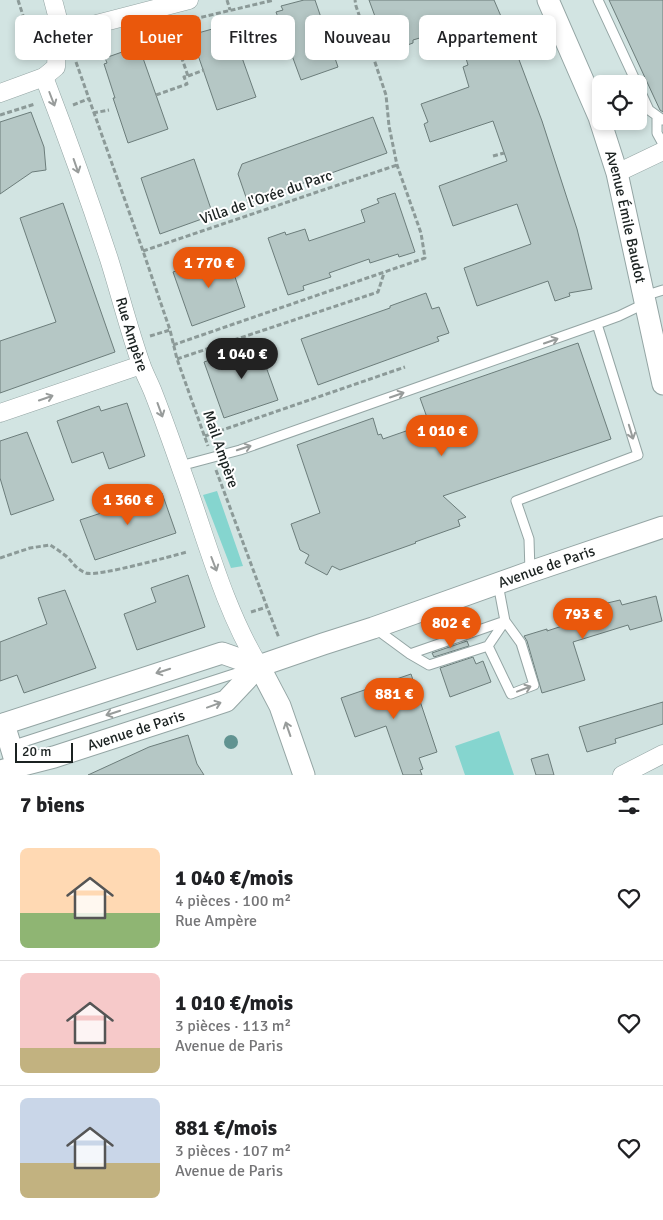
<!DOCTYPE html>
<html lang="fr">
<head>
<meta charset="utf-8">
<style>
	:root { --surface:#fff; --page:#f6f6f6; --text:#202124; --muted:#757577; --line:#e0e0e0; --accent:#ea580c }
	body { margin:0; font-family:Signika,sans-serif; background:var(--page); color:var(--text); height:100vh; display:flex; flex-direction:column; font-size:19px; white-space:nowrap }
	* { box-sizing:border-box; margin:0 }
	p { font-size:16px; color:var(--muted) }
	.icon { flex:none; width:28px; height:28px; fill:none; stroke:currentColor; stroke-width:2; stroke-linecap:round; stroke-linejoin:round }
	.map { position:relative; height:775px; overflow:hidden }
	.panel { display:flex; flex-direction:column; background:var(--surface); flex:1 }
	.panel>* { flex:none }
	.banner { position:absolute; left:15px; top:15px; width:634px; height:45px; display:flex; gap:10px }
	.tools { position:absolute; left:592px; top:75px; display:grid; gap:10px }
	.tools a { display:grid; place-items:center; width:55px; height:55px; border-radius:8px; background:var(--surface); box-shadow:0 2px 8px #0003; font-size:25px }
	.scale { position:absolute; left:15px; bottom:12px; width:58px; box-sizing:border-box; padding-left:5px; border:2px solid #1b2221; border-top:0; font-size:14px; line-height:18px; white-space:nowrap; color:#1b2221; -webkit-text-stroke:4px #fff; paint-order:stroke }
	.price { position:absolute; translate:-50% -42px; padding:0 11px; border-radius:18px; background:var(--accent); color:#fff; font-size:16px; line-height:32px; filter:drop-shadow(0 1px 2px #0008) }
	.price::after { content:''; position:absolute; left:50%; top:30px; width:15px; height:11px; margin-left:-8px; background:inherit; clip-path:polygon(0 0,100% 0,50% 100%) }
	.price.active { background:#222; color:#fff }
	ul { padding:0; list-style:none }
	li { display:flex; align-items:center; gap:15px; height:125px; padding:0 20px }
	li+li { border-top:1px solid var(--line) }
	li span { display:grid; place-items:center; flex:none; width:140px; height:100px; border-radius:8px; color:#555 }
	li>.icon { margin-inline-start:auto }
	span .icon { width:60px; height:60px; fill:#fffc; stroke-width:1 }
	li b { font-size:21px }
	h2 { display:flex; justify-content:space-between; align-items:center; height:60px; padding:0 20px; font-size:21px }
	.tag { padding:0 18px; border-radius:8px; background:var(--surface); box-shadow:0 2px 8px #0003; font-size:18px; line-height:45px }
	.tag.active { background:var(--accent); color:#fff }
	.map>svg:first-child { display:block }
	.green { fill:#85d5cf }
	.building { fill:#b5c7c5; stroke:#6c7d7b }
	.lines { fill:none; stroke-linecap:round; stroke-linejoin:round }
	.service-casing { stroke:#94a5a4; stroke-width:11 }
	.minor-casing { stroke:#94a5a4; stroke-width:19 }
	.tertiary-casing { stroke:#94a5a4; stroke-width:23 }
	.path { stroke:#8c9a98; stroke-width:3; stroke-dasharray:5 2.5; stroke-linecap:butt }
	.service { stroke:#fff; stroke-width:9 }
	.minor { stroke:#fff; stroke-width:18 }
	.tertiary { stroke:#fff; stroke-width:21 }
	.tree { fill:#619391 }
	.oneway { stroke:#989c9b }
	.labels { text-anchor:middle; stroke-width:4; stroke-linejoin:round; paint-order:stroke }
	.street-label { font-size:15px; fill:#1b2221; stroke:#fff }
</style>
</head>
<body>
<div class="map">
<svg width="663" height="775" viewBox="0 0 663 775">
	<rect width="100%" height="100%" fill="#d2e4e2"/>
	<path class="green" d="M217,491L243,566L231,568L203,495Z
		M499,731L514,775H465L455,746Z"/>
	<path class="building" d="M304,0H315L338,67L301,80L276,12L283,10L281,6Z
		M369,0H494L515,49L542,121L577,229L592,289L569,293L570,296L555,301L548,281L477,306L464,268L531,244L517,204L453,226L439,186L507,161L493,121L430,142L424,124L428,122L421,104L469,87L463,67L468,65L453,16L420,27L423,37L413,40V43L388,52Z
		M609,0H663V112L660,110Z
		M230,24L256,97L217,110L191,35Z
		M138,44L168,129L128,143L113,98H115L104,64L107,63L105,58L125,51L124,48Z
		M31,112L44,147L46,170L32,172L0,194V122Z
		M373,117L387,153L248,203L238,174L242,164Z
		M194,159L213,215L160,234L141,178Z
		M395,193L415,252L399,257L398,254L370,263L369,259L329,273L331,277L303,286L304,290L288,295L268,238L285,232L286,235L305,229L309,241L365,222L361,210L379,203L377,199Z
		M63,203L115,352L0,393V341L56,322L20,218Z
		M227,253L245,307L192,326L173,272Z
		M426,293L432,309L439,307L449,333L437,337L439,341L318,385L301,339L390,308V306Z
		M263,342L269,362L265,364L278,400L224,418L204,362Z
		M578,343L611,439L443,496L466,517L458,520L460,526L415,542L416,543L340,570L332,566L327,575L305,563L309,555L300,550L291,524L320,513L297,445L373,418L378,435L381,434L383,439L429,423L420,398Z
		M127,403L145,456L109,469L103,452L72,463L57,421L99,406L101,411Z
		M27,432L54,500L11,515L0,478V441Z
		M162,493L176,533L95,560L80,520Z
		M188,575L205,627L137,650L124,614L156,602L151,588Z
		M65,590L96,668L24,693L17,675L0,681V642L47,624L38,598Z
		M656,596L662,621L630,630L628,625L573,642L585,680L542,693L527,641L524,636L547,629V631L596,615L595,613L605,610L603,604L620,600L622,605Z
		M467,641L469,646L434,657L432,653Z
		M473,657L476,664L483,661L491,682L450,697L440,668Z
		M411,674L437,752L419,758L423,769L420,770L422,775H403L386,726L355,737L341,698Z
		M663,702V724L615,739L616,743L587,752L579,727Z
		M188,735L197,764L204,775H88L149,747Z
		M548,754L554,775H536L531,759Z"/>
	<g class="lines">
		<g class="service-casing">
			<path id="service" d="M598,0L637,84
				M639,88L649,110L663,120
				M657,116V133L663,144
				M644,296L663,290
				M597,324L619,316L646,303
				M180,466L240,450L597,324L638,455L516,501L529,539L530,572
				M376,629L410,654L429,665L488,646L505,621L498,584
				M410,654L505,621L521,643L534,685L511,694L488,646
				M11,746L249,669"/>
		</g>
		<g class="minor-casing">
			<g id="minor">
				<path d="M57,32L89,26L189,0"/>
				<path id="s1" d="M44,77C67,137 89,198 109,259C120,294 129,330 141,364C144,373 149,382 153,392C164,420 174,449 184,477C207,541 224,608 259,666"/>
				<path d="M0,93L44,77L56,67L58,19L53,0"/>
				<path d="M617,173L663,151"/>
				<path d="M0,413L141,365"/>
				<path d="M622,775L663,754"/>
			</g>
		</g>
		<g class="tertiary-casing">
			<g id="tertiary">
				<path id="s2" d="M548,0L599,117L617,173L663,384"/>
				<path d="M259,666L280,706L304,775"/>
				<path d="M4,724L17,767"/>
				<path d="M0,725L222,653L259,666"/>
				<path id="s3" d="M0,771L54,757L214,705L226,701L259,666L323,644L373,628L530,572L663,527"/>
			</g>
		</g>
		<path class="path" d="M18,0L37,59
			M227,0L230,10
			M194,19L274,0
			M76,62L143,251L170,330L177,359L208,446
			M188,76L204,70
			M156,95L187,84L184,77L188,76L170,24
			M73,105L88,99
			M93,113L109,110
			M0,115L35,104
			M493,156L504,153
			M143,251L397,165
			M150,336L170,330
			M173,345L425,258L421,233L397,165L389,126L386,95L356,6L355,0
			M177,359L378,292L384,273
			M205,436L405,367
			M216,470L267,607L279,638
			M0,558L30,548L50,545C55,548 61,552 66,556C74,563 74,568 86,573C97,577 172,556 187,552
			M251,612L267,607"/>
		<use href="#service" class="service"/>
		<use href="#minor" class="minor"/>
		<use href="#tertiary" class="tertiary"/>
	</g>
	<circle class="tree" cx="231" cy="742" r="7"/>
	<defs><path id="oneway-shaft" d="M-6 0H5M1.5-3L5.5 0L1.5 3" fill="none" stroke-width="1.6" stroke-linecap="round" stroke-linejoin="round" transform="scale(1.25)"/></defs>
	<g class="oneway">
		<use href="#oneway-shaft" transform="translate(52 99) rotate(69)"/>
		<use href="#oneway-shaft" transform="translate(76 166) rotate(71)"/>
		<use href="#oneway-shaft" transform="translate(551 341) rotate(-19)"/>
		<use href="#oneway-shaft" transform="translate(397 395) rotate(-19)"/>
		<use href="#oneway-shaft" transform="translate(46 398) rotate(-19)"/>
		<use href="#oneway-shaft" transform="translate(160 410) rotate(70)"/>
		<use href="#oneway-shaft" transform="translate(631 432) rotate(73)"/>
		<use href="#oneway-shaft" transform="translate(244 448) rotate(-18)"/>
		<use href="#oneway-shaft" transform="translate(214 564) rotate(69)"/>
		<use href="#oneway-shaft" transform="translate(163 671) rotate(162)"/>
		<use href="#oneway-shaft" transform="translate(524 689) rotate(-21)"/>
		<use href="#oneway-shaft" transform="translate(214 705) rotate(-20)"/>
		<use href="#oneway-shaft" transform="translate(113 713) rotate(162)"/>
		<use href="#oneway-shaft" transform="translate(288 729) rotate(-109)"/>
	</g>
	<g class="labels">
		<g class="street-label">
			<text transform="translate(266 197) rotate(-19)" y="5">Villa de l'Orée du Parc</text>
			<text dy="5" stroke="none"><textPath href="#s2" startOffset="231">Avenue Émile Baudot</textPath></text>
			<text dy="5" stroke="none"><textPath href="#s1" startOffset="272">Rue Ampère</textPath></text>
			<text transform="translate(221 449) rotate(71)" y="5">Mail Ampère</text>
			<text dy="5" stroke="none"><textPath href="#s3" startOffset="589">Avenue de Paris</textPath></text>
			<text dy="5" stroke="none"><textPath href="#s3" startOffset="142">Avenue de Paris</textPath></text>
		</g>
	</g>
</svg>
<div class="tools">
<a><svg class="icon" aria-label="locate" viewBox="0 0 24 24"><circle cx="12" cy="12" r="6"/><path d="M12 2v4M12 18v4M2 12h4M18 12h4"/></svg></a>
</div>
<div class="scale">20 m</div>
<b class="price" style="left:209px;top:289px">1 770 €</b>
<b class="price active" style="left:242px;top:380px">1 040 €</b>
<b class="price" style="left:442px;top:457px">1 010 €</b>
<b class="price" style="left:128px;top:526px">1 360 €</b>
<b class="price" style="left:583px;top:640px">793 €</b>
<b class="price" style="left:451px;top:649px">802 €</b>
<b class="price" style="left:394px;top:720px">881 €</b>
<div class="banner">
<a class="tag">Acheter</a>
<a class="tag active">Louer</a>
<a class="tag">Filtres</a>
<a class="tag">Nouveau</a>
<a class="tag">Appartement</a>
</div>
</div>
<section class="panel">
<h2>7 biens<svg class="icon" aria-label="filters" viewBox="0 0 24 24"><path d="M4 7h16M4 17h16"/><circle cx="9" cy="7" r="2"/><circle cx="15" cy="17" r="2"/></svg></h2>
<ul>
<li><span style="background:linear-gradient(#ffd9b3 65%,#8fb573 0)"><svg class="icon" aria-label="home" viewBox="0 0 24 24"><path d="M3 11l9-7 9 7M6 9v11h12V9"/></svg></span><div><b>1 040 €/mois</b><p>4 pièces · 100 m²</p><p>Rue Ampère</p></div><svg class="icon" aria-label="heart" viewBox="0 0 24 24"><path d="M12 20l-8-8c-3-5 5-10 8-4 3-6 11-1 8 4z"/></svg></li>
<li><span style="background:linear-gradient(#f6c9c9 75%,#c2b280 0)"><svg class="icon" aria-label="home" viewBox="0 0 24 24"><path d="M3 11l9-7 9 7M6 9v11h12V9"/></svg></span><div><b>1 010 €/mois</b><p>3 pièces · 113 m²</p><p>Avenue de Paris</p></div><svg class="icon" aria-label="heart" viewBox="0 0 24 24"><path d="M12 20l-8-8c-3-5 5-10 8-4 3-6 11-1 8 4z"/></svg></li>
<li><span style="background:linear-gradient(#c9d6e8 65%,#c2b280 0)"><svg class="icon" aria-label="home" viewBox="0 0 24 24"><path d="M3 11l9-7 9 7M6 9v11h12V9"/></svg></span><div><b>881 €/mois</b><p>3 pièces · 107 m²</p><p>Avenue de Paris</p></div><svg class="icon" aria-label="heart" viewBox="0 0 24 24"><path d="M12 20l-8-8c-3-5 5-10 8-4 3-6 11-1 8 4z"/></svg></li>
</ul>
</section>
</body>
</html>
